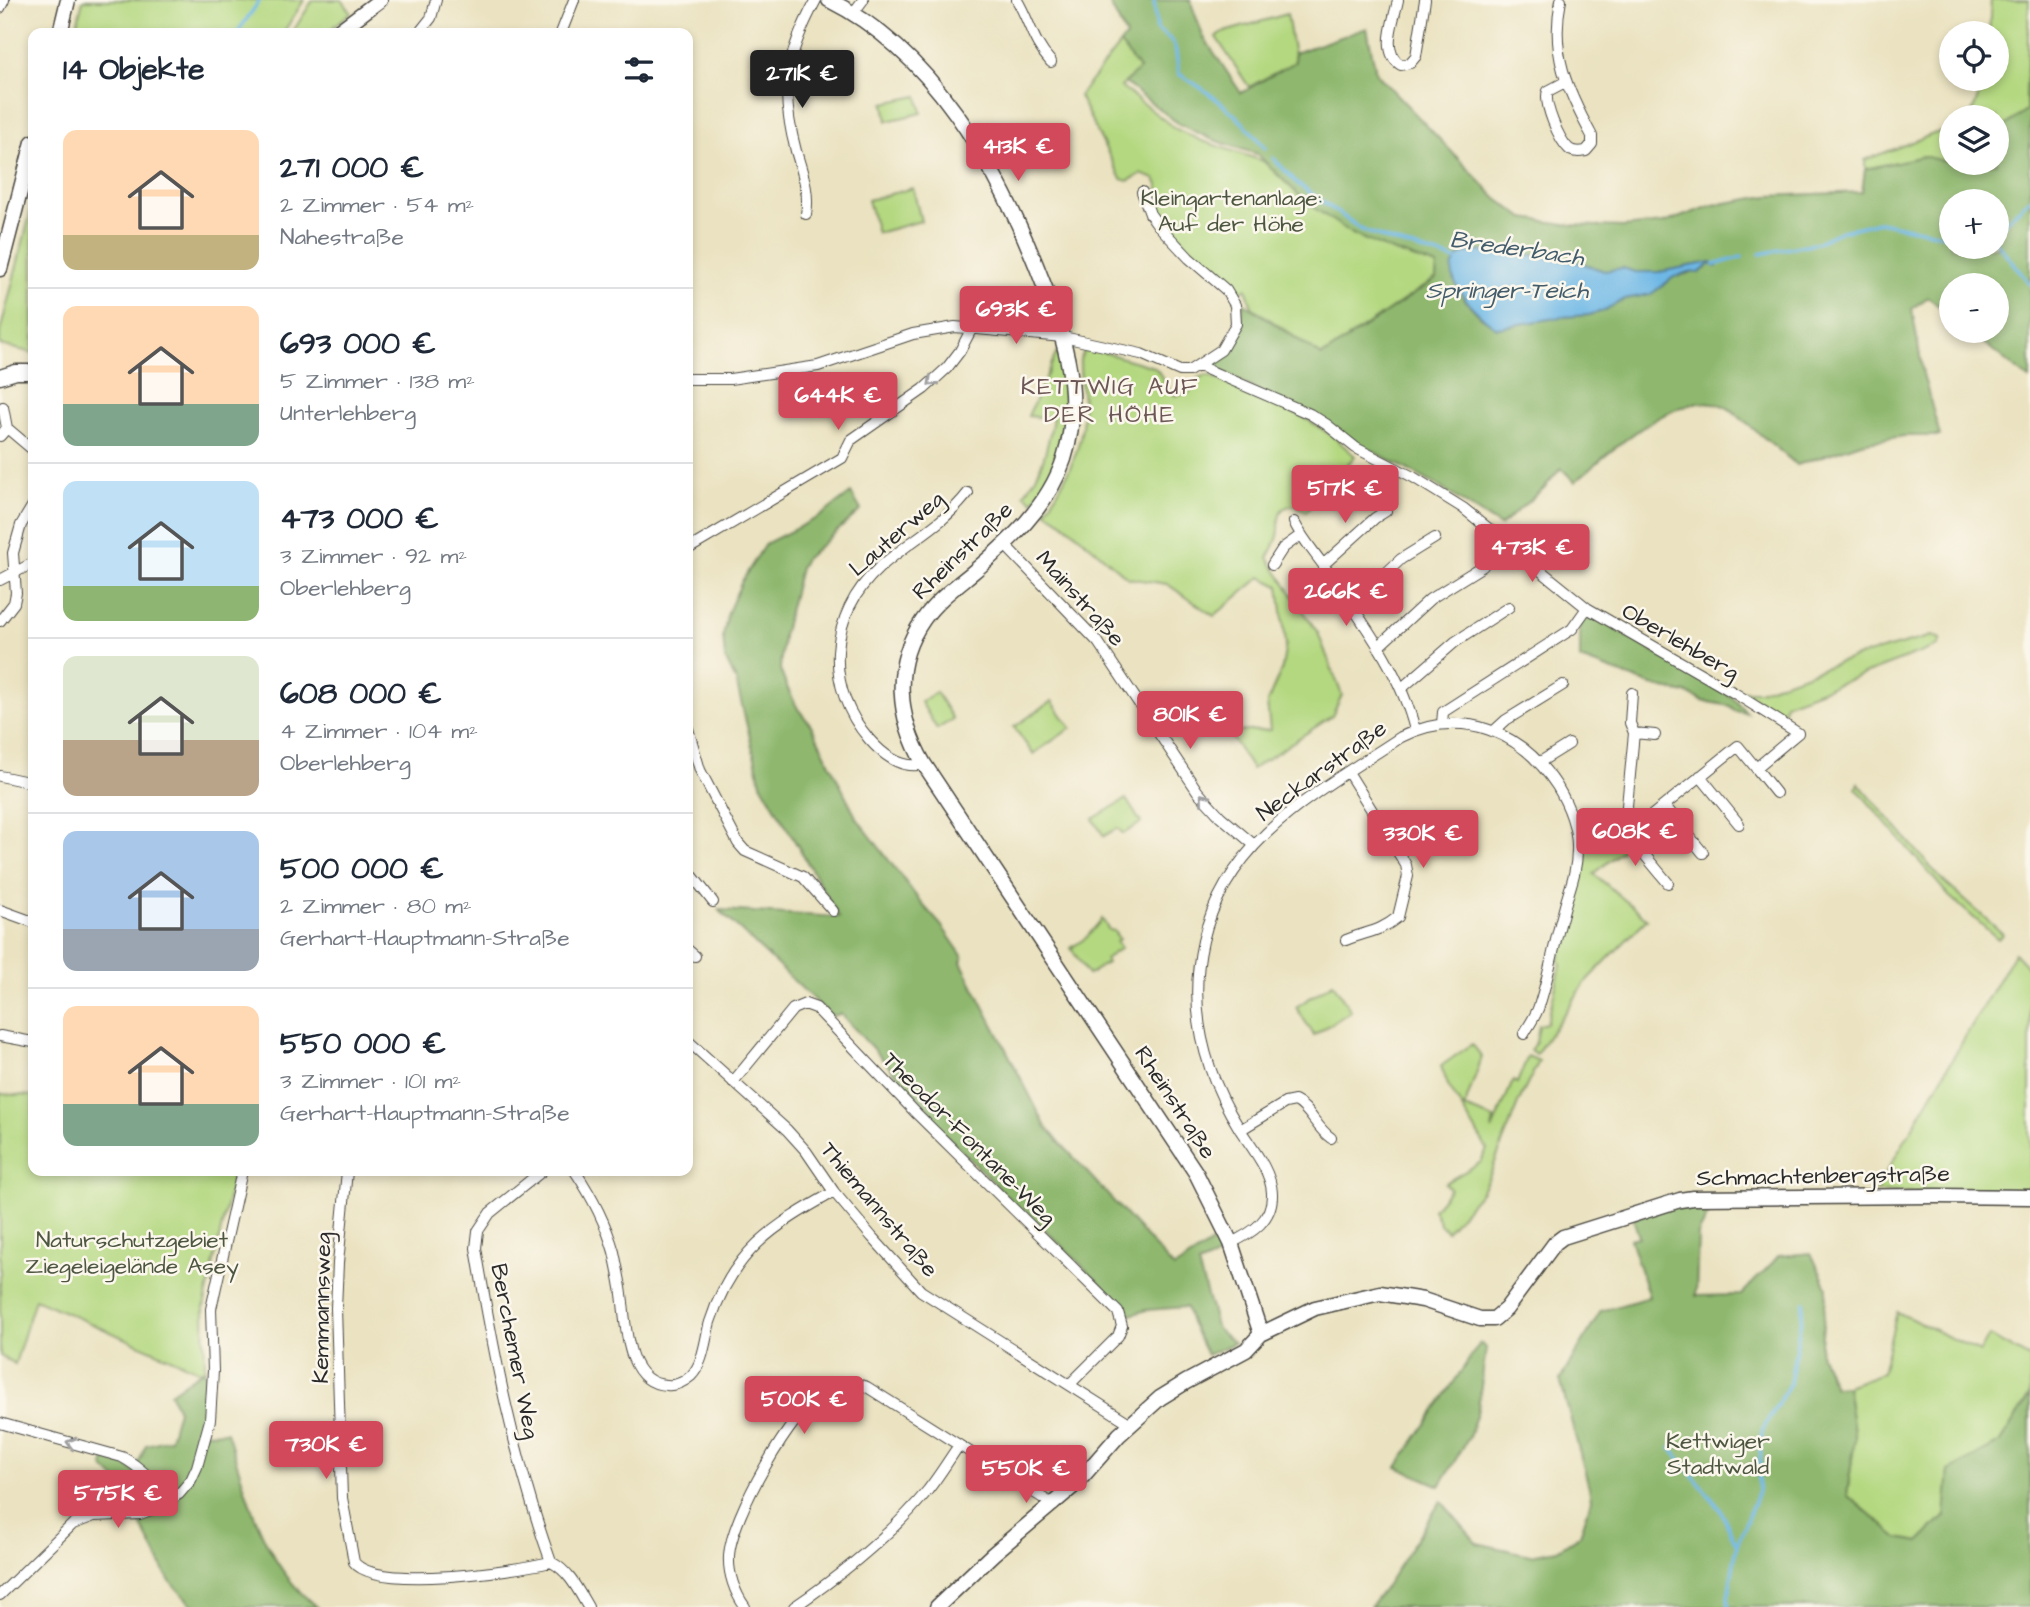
<!DOCTYPE html>
<html lang="de">
<head>
<meta charset="utf-8">
<style>
	:root { --surface:#fff; --page:#f6f6f7; --text:#1f2937; --muted:#747a83; --line:#e0e1e3; --accent:#d1495b }
	body { margin:0; font-family:"Architects Daughter",sans-serif; background:var(--page); color:var(--text); height:100vh; display:flex; flex-direction:column; font-size:26px; white-space:nowrap }
	* { box-sizing:border-box; margin:0 }
	p { font-size:23px; color:var(--muted) }
	.icon { flex:none; width:38px; height:38px; fill:none; stroke:currentColor; stroke-width:2; stroke-linecap:round; stroke-linejoin:round }
	.map { position:relative; flex:1; overflow:hidden }
	.sheet { position:absolute; left:28px; top:28px; width:665px; height:1148px; display:flex; flex-direction:column; background:var(--surface); border-radius:14px; box-shadow:0 4px 10px #0003 }
	.sheet>* { flex:none }
	.controls { position:absolute; left:1939px; top:21px; display:grid; gap:14px }
	.controls a { display:grid; place-items:center; width:70px; height:70px; border-radius:50%; background:var(--surface); box-shadow:0 4px 10px #0003; font-size:35px }
	.price { position:absolute; translate:-50% -60px; padding:0 16px; border-radius:7px; background:var(--accent); color:#fff; font-size:23px; line-height:46px; filter:drop-shadow(0 2px 4px #0008) }
	.price::after { content:''; position:absolute; left:50%; top:42px; width:21px; height:16px; margin-left:-10px; background:inherit; clip-path:polygon(0 0,100% 0,50% 100%) }
	.price.current { background:#222; color:#fff }
	ul { padding:0; list-style:none }
	li { display:flex; align-items:center; gap:21px; height:175px; padding:0 35px }
	li+li { border-top:2px solid var(--line) }
	li span { display:grid; place-items:center; flex:none; width:196px; height:140px; border-radius:14px; color:#555 }
	li>.icon { margin-inline-start:auto }
	span .icon { width:84px; height:84px; fill:#fffc; stroke-width:1 }
	li b { font-size:30px }
	h2 { display:flex; justify-content:space-between; align-items:center; height:84px; padding:0 35px; font-size:30px }
	.map>svg:first-child { display:block }
	.green { fill:#b4d880; stroke:#708256; stroke-width:2 }
	.forest { fill:#8fb86e; stroke:#5d724c; stroke-width:2; fill-rule:evenodd }
	.water { fill:#6eb8e6; stroke:#4c7288; stroke-width:2 }
	.lines { fill:none; stroke-linecap:round; stroke-linejoin:round }
	.stream { stroke:#6eb8e6; stroke-width:3.5 }
	.street-casing { stroke:#484641; stroke-width:12 }
	.secondary-casing { stroke:#484641; stroke-width:17 }
	.street { stroke:#fff; stroke-width:10 }
	.secondary { stroke:#fff; stroke-width:14 }
	.oneway { stroke:#a0a0a0 }
	.labels { text-anchor:middle; stroke-width:5; stroke-linejoin:round; paint-order:stroke }
	.park-label { font-size:23px; fill:#4d5640; stroke:#fbf7ec }
	.street-label { font-size:23px; fill:#2b2b2b; stroke:#fbf7ec }
	.water-label { font-size:24px; font-style:italic; fill:#425c6c; stroke:#fbf7ec }
	.neighbourhood-label { font-size:24px; letter-spacing:2px; fill:#6d5756; stroke:#fbf7ec }
</style>
</head>
<body>
<div class="map">
<svg width="2030" height="1607" viewBox="0 0 2030 1607">
	<rect width="100%" height="100%" fill="#fbf7ec"/>
	<filter id="ink" filterUnits="userSpaceOnUse"><feTurbulence type="fractalNoise" baseFrequency=".0143" numOctaves="2"/><feDisplacementMap in="SourceGraphic" scale="14" xChannelSelector="R" yChannelSelector="G"/><feConvolveMatrix kernelMatrix="1 2 1 2 8 2 1 2 1" color-interpolation-filters="sRGB"/></filter>
	<filter id="wash" filterUnits="userSpaceOnUse"><feTurbulence type="fractalNoise" baseFrequency=".00686" numOctaves="4" result="noise"/><feDisplacementMap in="SourceGraphic" scale="28" xChannelSelector="R" yChannelSelector="G"/><feGaussianBlur stdDeviation="1.57" result="paint"/><feColorMatrix in="noise" values="0 0 0 0 0 0 0 0 0 0 0 0 0 0 0 0 0 1.4 0 .05"/><feComposite in="paint" operator="in"/></filter>
	<g filter="url(#wash)">
		<rect width="100%" height="100%" fill="#eae2c0"/>
		<path class="green" d="M83,0H304L283,33H75Z
			M313,0H342L351,12L326,33H292Z
			M1991,0H2029L2026,111L1997,132V117H1970L1986,79H1997V33H1989Z
			M1287,14L1295,62L1249,87L1216,37L1221,33Z
			M1120,44L1139,69L1121,87L1176,129L1202,141L1263,161L1307,203L1392,251L1437,266L1436,278L1322,356L1252,307L1246,288L1239,293L1234,286L1193,252L1158,212L1157,201L1159,187L1155,179L1141,174L1128,181L1121,179L1079,96Z
			M918,96L922,113L887,121L884,103Z
			M1951,131V163H1969L1966,167L1924,156L1865,169V160L1936,133Z
			M913,188L921,221L877,233L868,200Z
			M33,203V353L0,345V332Z
			M1092,349L1154,367C1165,376 1163,389 1176,396L1190,392L1198,378L1208,375L1303,417L1335,438L1355,456L1306,512L1296,505C1272,507 1282,521 1278,536C1276,543 1272,551 1268,558L1318,633L1342,695L1332,716L1252,769L1228,732L1270,730L1267,703L1282,668L1286,644L1279,586L1261,577L1214,616L1167,584L1128,578L1066,525L1046,511C1064,483 1083,449 1083,414C1084,395 1079,377 1080,359L1083,352Z
			M1057,352C1060,359 1064,366 1065,373C1073,407 1056,475 1033,501L1024,494C1043,472 1048,445 1053,418L1028,416Z
			M1932,636L1941,639L1938,646L1785,704L1783,717L1744,691H1759L1849,659Z
			M936,692L953,719L937,729L921,702Z
			M1052,701L1071,728L1033,754L1014,727Z
			M1858,783L1942,880L2003,934L1998,939L1949,896L1856,788Z
			M1126,799L1141,823L1123,834L1118,828L1104,836L1093,819Z
			M1582,836L1621,837L1628,845L1594,874L1647,919L1588,979L1536,1054L1530,1050L1536,1042L1539,1025L1547,1023L1561,965L1559,960L1581,875Z
			M1102,919L1109,930L1114,931L1119,939L1116,941L1121,948L1105,959L1107,963L1088,975L1071,948L1087,937Z
			M2014,953L2030,970V1194L1875,1192Z
			M1333,983L1351,1011L1314,1035L1296,1007Z
			M1472,1044L1482,1057L1464,1108L1494,1119L1492,1130L1513,1081L1517,1083L1528,1056L1539,1061L1519,1101L1490,1175L1481,1192L1447,1231L1440,1224L1433,1209L1450,1189L1445,1183L1481,1162L1487,1149L1448,1085L1441,1066Z
			M0,1094L33,1096V1171H234L204,1307L205,1369L200,1371L35,1299L15,1364L0,1356Z
			M1897,1312L1980,1352L1989,1336L2030,1358V1394L2001,1442L1949,1471L1945,1516L1919,1542L1898,1538L1847,1495L1855,1438L1847,1386L1882,1373Z"/>
		<path class="forest" d="M1108,0H1190L1203,36L1241,93L1295,62L1294,53L1367,28L1376,73L1497,199L1524,218L1572,225L1623,227L1664,223L1713,205L1768,196L1862,192L1865,169L1924,156L1966,167L1969,163H1997V132L2026,111L2027,60L2030,58V380L1969,331H1997V285H1951V316L1928,297L1912,309L1923,374L1940,436H1904L1861,443L1797,465C1780,451 1764,437 1747,424C1741,418 1734,411 1726,407C1681,384 1607,454 1575,482L1561,468L1544,488L1500,526L1435,484L1211,366C1236,346 1242,333 1243,302L1322,356L1436,279L1437,266L1392,251L1354,235L1307,203L1257,154L1211,139L1179,124L1125,83L1139,69L1120,44L1126,36ZM1951,201H1997V247H1951ZM1534,255L1582,263L1604,271H1612L1623,268L1635,272H1659L1711,262L1705,269L1674,277L1651,294L1625,299L1603,311L1589,315L1562,317L1497,328L1481,317L1463,298Z
			M851,493L861,510L804,560L800,568L783,636L780,669L786,685L798,709L811,725L856,817L923,905L941,925L963,957L961,962L1046,1127L1174,1268L1218,1239L1224,1254L1198,1265L1217,1329L1234,1343L1207,1355L1191,1323L1186,1307L1147,1310L1130,1315L1123,1306L1024,1209L1022,1211L930,1119L934,1115L841,1014L831,1016L719,910L839,917L761,783L736,681L725,658L723,636L728,612L742,581L765,544L819,517Z
			M1588,614L1732,697L1747,713L1735,711L1730,706L1702,701L1687,693L1663,689L1580,659V625Z
			M1715,1202L1698,1234L1696,1296L1741,1295L1779,1256L1811,1253L1827,1287L1820,1353L1834,1387L1847,1386L1855,1438L1847,1495L1898,1538L1919,1542L1945,1516L1949,1471L2001,1442L2030,1394V1607H1370L1384,1589L1441,1501L1477,1543L1530,1555L1557,1550L1580,1535L1591,1500L1589,1487L1560,1380L1601,1311L1649,1297L1630,1239L1639,1237L1633,1218L1682,1203Z
			M1480,1343L1486,1348L1478,1409L1469,1437L1440,1486L1397,1467Z
			M205,1369V1403L199,1433L227,1432C249,1497 261,1563 317,1607H194L169,1580L119,1482L103,1467L105,1458L126,1465L135,1472L146,1445L170,1439L178,1410L170,1393Z"/>
		<path class="water" d="M1474,251L1534,255L1582,263L1604,271L1623,268L1635,272H1659L1711,262L1717,266L1716,267L1710,264L1699,273L1688,272L1674,277L1651,294L1625,299L1603,311L1589,315L1562,317L1497,328C1475,315 1423,261 1474,251Z"/>
		<g class="lines">
			<path class="stream" d="M1154,0L1157,30C1181,44 1174,49 1179,74C1212,93 1241,117 1265,148
				M237,33L260,0
				M1273,158L1298,184L1362,230L1394,242L1459,261
				M1997,229L2030,199
				M1997,243L2030,284
				M1760,254L1816,243L1842,231L1879,222L1951,236
				M1714,265L1742,257
				M1671,1448L1720,1509L1736,1544
				M1729,1607L1728,1597L1737,1545L1758,1491L1762,1431L1790,1383L1804,1302"/>
		</g>
	</g>
	<g filter="url(#ink)">
		<g class="lines">
			<g class="street-casing">
				<path id="street" d="M1017,0C1030,22 1033,43 1051,62
					M1398,0C1394,21 1380,52 1401,65L1410,63L1416,56L1425,0
					M1561,0C1550,53 1567,90 1592,136V144L1586,151C1580,152 1574,153 1569,149C1559,140 1543,103 1548,91L1565,82
					M0,8L4,0
					M854,12L863,0
					M419,33L431,18L436,0
					M561,33L574,0
					M806,214C810,192 802,172 796,151C779,88 786,56 816,0
					M1199,366L1310,414L1326,424L1356,448L1413,477L1463,508L1587,608L1736,694L1798,733L1756,768L1738,746L1650,817L1635,825L1628,816L1627,806L1634,733L1630,723L1632,693
					M688,379H730L818,366L913,334L955,327L1063,337L1141,354L1180,371H1189L1221,350L1236,324L1235,305L1226,290L1189,258L1158,225L1150,214L1142,192
					M7,428L33,450
					M0,436L7,428L3,407
					M1294,522C1302,538 1313,551 1324,566C1359,617 1400,669 1415,730
					M1005,545L1098,642L1198,792L1220,816L1253,844
					M688,549L842,458L851,440L924,389L947,368L960,351L972,328
					M1272,565L1283,548L1301,535
					M1323,565L1375,518L1386,511
					M0,580L33,563
					M1350,607L1401,559L1435,538
					M0,621L14,603L16,593L13,553L21,525L33,505
					M1378,647L1430,599L1483,566
					M1402,688L1455,642L1509,607
					M1442,724L1443,712L1572,629L1587,608
					M688,729L700,770L738,843L745,851L803,877L833,911
					M1494,731L1506,720L1563,685
					M1634,733L1655,735
					M1540,762L1569,744
					M924,764C902,770 883,755 869,739C824,686 828,615 879,568C909,541 943,525 968,493
					M1756,768L1776,793
					M0,776L33,783
					M1700,776L1739,824
					M1665,806L1703,853
					M1635,825L1630,835L1634,842L1668,883
					M688,870L713,902
					M0,910L33,922
					M1346,940C1367,931 1378,933 1398,917L1408,876L1406,865L1348,772
					M688,950L695,956
					M0,1036L33,1042
					M688,1041L787,1130L806,1151L834,1192L872,1237L921,1291L1131,1424
					M733,1082L793,1009L805,1004L816,1008L917,1114L1118,1312L1122,1326L1118,1336L1070,1384
					M1240,1130L1285,1103L1295,1101C1309,1107 1316,1128 1331,1138
					M347,1171L338,1263L336,1308L342,1498L354,1562C376,1592 515,1570 551,1562C569,1571 578,1590 588,1607
					M542,1171L490,1213L478,1231L476,1248C494,1356 514,1459 551,1562
					M575,1171C591,1195 606,1224 614,1252C617,1266 620,1280 622,1294C626,1323 625,1384 667,1385C676,1386 684,1382 691,1376C704,1363 705,1339 710,1322C733,1251 773,1226 834,1192
					M1231,1243C1252,1233 1273,1220 1272,1193C1271,1170 1251,1147 1239,1128C1203,1070 1188,1007 1203,941C1227,837 1320,791 1401,737C1462,707 1521,731 1557,786C1569,806 1578,827 1577,851C1577,873 1568,892 1563,913C1554,944 1549,976 1539,1006C1536,1016 1529,1025 1524,1034
					M0,1423L122,1457C142,1468 156,1483 169,1501
					M0,1595L73,1524L94,1516L140,1514L156,1508L179,1494L191,1480L197,1467L210,1420L213,1371L211,1309L242,1171
					M745,1607C735,1593 728,1574 729,1556C731,1517 792,1410 826,1389C839,1380 852,1382 867,1387L1054,1505
					M794,1607C844,1573 890,1536 928,1490C939,1476 949,1460 959,1445"/>
			</g>
			<g class="secondary-casing">
				<path id="secondary" d="M829,0C933,52 994,162 1036,265C1061,328 1086,391 1064,459C1048,507 1010,541 972,573C955,587 936,601 923,620C891,666 898,719 924,764L1196,1173L1231,1243L1261,1334
					M60,33L68,0
					M336,33L380,0
					M0,269L33,142
					M0,377L16,372H33
					M937,1607L993,1554L1076,1484L1119,1435L1160,1398L1186,1382L1246,1350L1261,1334L1315,1308L1380,1293L1423,1300L1480,1319H1494L1506,1309L1555,1243L1563,1237L1680,1200L1693,1198L1937,1196L2030,1197"/>
			</g>
			<use href="#street" class="street"/>
			<use href="#secondary" class="secondary"/>
		</g>
		<defs><path id="oneway-chevron" d="M-2-3.5L2.5 0L-2 3.5" fill="none" stroke-width="1.6" stroke-linecap="round" stroke-linejoin="round" transform="scale(1.75)"/></defs>
		<g class="oneway">
			<use href="#oneway-chevron" transform="translate(932 382) rotate(137)"/>
			<use href="#oneway-chevron" transform="translate(1204 798) rotate(-130)"/>
			<use href="#oneway-chevron" transform="translate(71 1443) rotate(-164)"/>
		</g>
	</g>
	<g class="labels">
		<g class="park-label">
			<text x="1231" y="205">Kleingartenanlage:<tspan x="1231" dy="26">Auf der Höhe</tspan></text>
			<text x="132" y="1247">Naturschutzgebiet<tspan x="132" dy="26">Ziegeleigelände Asey</tspan></text>
			<text x="1718" y="1448">Kettwiger<tspan x="1718" dy="26">Stadtwald</tspan></text>
		</g>
		<g class="street-label">
			<text transform="translate(896 533) rotate(-41)" y="8">Lauterweg</text>
			<text transform="translate(962 550) rotate(-44)" y="8">Rheinstraße</text>
			<text transform="translate(1081 598) rotate(48)" y="8">Mainstraße</text>
			<text transform="translate(1681 641) rotate(30)" y="8">Oberlehberg</text>
			<text transform="translate(1321 770) rotate(-36)" y="8">Neckarstraße</text>
			<text transform="translate(1176 1102) rotate(57)" y="8">Rheinstraße</text>
			<text transform="translate(970 1138) rotate(45)" y="8">Theodor-Fontane-Weg</text>
			<text transform="translate(1823 1175) rotate(-1)" y="8">Schmachtenbergstraße</text>
			<text transform="translate(880 1209) rotate(50)" y="8">Thiemannstraße</text>
			<text transform="translate(321 1308) rotate(-89)" y="8">Kemmannsweg</text>
			<text transform="translate(516 1351) rotate(79)" y="8">Berchemer Weg</text>
		</g>
		<g class="water-label">
			<text transform="translate(1517 248) rotate(8)" y="8">Brederbach</text>
			<text x="1507" y="298">Springer-Teich</text>
		</g>
		<g class="neighbourhood-label">
			<text x="1110" y="394">KETTWIG AUF<tspan x="1110" dy="28">DER HÖHE</tspan></text>
		</g>
	</g>
</svg>
<div class="controls">
<a><svg class="icon" aria-label="locate" viewBox="0 0 24 24"><circle cx="12" cy="12" r="6"/><path d="M12 2v4M12 18v4M2 12h4M18 12h4"/></svg></a>
<a><svg class="icon" aria-label="layers" viewBox="0 0 24 24"><path d="M12 4l9 5-9 5-9-5zM3 14l9 5 9-5"/></svg></a>
<a>+</a>
<a>−</a>
</div>
<b class="price current" style="left:802px;top:110px">271K €</b>
<b class="price" style="left:1018px;top:183px">413K €</b>
<b class="price" style="left:1016px;top:346px">693K €</b>
<b class="price" style="left:838px;top:432px">644K €</b>
<b class="price" style="left:1345px;top:525px">517K €</b>
<b class="price" style="left:1532px;top:584px">473K €</b>
<b class="price" style="left:1346px;top:628px">266K €</b>
<b class="price" style="left:1190px;top:751px">801K €</b>
<b class="price" style="left:1635px;top:868px">608K €</b>
<b class="price" style="left:1423px;top:870px">330K €</b>
<b class="price" style="left:804px;top:1436px">500K €</b>
<b class="price" style="left:326px;top:1481px">730K €</b>
<b class="price" style="left:1026px;top:1505px">550K €</b>
<b class="price" style="left:118px;top:1530px">575K €</b>
<section class="sheet">
<h2>14 Objekte<svg class="icon" aria-label="filters" viewBox="0 0 24 24"><path d="M4 7h16M4 17h16"/><circle cx="9" cy="7" r="2"/><circle cx="15" cy="17" r="2"/></svg></h2>
<ul>
<li><span style="background:linear-gradient(#ffd9b3 75%,#c2b280 0)"><svg class="icon" aria-label="home" viewBox="0 0 24 24"><path d="M3 11l9-7 9 7M6 9v11h12V9"/></svg></span><div><b>271 000 €</b><p>2 Zimmer · 54 m²</p><p>Nahestraße</p></div></li>
<li><span style="background:linear-gradient(#ffd9b3 70%,#7fa58c 0)"><svg class="icon" aria-label="home" viewBox="0 0 24 24"><path d="M3 11l9-7 9 7M6 9v11h12V9"/></svg></span><div><b>693 000 €</b><p>5 Zimmer · 138 m²</p><p>Unterlehberg</p></div></li>
<li><span style="background:linear-gradient(#bfe0f5 75%,#8fb573 0)"><svg class="icon" aria-label="home" viewBox="0 0 24 24"><path d="M3 11l9-7 9 7M6 9v11h12V9"/></svg></span><div><b>473 000 €</b><p>3 Zimmer · 92 m²</p><p>Oberlehberg</p></div></li>
<li><span style="background:linear-gradient(#dfe7d0 60%,#b9a48a 0)"><svg class="icon" aria-label="home" viewBox="0 0 24 24"><path d="M3 11l9-7 9 7M6 9v11h12V9"/></svg></span><div><b>608 000 €</b><p>4 Zimmer · 104 m²</p><p>Oberlehberg</p></div></li>
<li><span style="background:linear-gradient(#a9c7e8 70%,#9aa5b1 0)"><svg class="icon" aria-label="home" viewBox="0 0 24 24"><path d="M3 11l9-7 9 7M6 9v11h12V9"/></svg></span><div><b>500 000 €</b><p>2 Zimmer · 80 m²</p><p>Gerhart-Hauptmann-Straße</p></div></li>
<li><span style="background:linear-gradient(#ffd9b3 70%,#7fa58c 0)"><svg class="icon" aria-label="home" viewBox="0 0 24 24"><path d="M3 11l9-7 9 7M6 9v11h12V9"/></svg></span><div><b>550 000 €</b><p>3 Zimmer · 101 m²</p><p>Gerhart-Hauptmann-Straße</p></div></li>
</ul>
</section>
</div>
</body>
</html>
